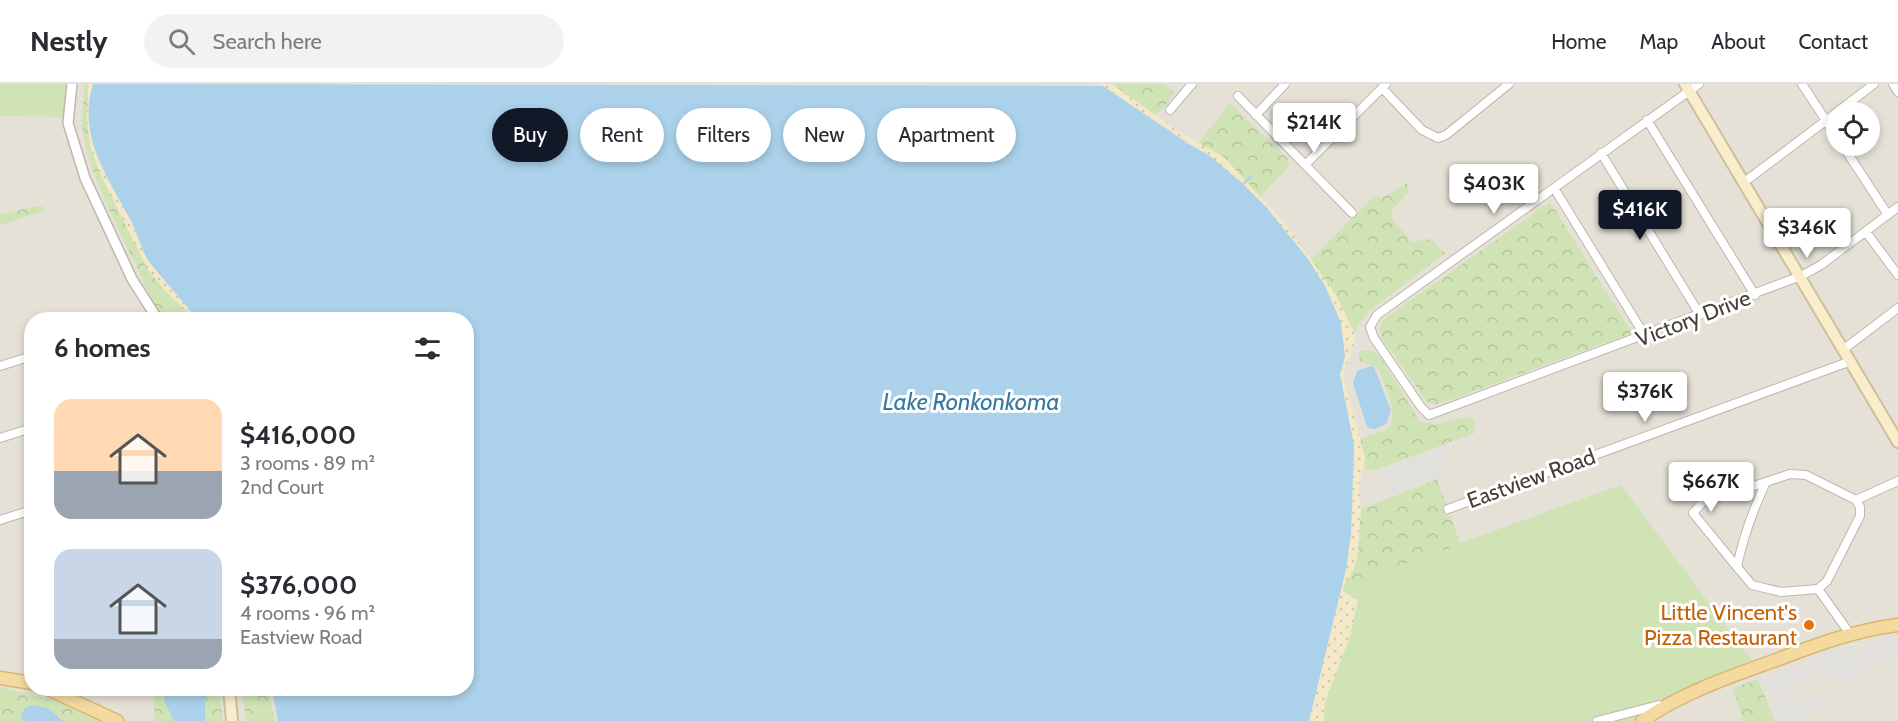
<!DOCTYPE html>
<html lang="en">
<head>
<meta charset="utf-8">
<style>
	:root { --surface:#fff; --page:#f2f2f3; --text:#2b2b33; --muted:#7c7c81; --line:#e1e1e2; --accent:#111827 }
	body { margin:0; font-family:Cabin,sans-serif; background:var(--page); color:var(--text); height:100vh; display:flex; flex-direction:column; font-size:22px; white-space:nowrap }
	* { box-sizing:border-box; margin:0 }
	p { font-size:20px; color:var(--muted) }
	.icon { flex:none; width:33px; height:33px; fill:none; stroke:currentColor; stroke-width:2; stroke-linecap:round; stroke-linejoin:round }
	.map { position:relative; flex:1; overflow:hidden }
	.side { position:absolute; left:24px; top:228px; width:450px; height:384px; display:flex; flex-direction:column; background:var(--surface); border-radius:24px; box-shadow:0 3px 9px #0003 }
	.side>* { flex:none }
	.guide { position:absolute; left:492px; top:24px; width:570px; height:54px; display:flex; gap:12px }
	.controls { position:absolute; left:1826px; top:18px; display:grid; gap:12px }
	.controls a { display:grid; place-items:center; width:54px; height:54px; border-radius:50%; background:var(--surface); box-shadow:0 3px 9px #0003; font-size:30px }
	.price { position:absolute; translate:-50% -51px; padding:0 14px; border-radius:6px; background:#fff; color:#222; font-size:20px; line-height:39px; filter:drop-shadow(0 2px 3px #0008) }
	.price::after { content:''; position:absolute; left:50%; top:36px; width:18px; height:14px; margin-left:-9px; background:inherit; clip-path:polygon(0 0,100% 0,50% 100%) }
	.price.current { background:var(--accent); color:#fff }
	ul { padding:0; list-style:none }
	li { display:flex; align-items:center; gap:18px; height:150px; padding:0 30px }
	li span { display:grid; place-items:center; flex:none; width:168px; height:120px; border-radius:18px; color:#555 }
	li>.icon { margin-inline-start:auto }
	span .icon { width:72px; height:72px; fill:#fffc; stroke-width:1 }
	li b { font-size:26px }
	h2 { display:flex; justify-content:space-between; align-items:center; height:72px; padding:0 30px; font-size:26px }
	.pill { padding:0 21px; border-radius:27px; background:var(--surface); box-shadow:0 3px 9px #0003; font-size:21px; line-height:54px }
	.pill.current { background:var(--accent); color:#fff }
	header { display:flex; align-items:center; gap:36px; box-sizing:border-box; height:84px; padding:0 30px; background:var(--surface); border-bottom:2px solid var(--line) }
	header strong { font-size:28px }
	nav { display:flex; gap:33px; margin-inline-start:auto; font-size:21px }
	.search { width:420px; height:54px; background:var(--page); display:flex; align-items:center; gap:15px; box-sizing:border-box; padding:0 21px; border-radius:33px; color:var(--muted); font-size:22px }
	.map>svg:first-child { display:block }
	.residential { fill:#e6e1d7; fill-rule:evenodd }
	.forest { fill:url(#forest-crowns) }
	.sand { fill:url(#sand-dots) }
	.park { fill:#d0e3b5 }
	.parking { fill:#e2e0dd }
	.water { fill:#abd2ea }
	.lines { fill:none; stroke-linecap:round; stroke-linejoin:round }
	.stream { stroke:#abd2ea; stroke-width:2 }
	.minor-casing { stroke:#beb7ac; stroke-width:10 }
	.tertiary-casing { stroke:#beb7ac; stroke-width:12 }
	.secondary-casing { stroke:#cec09c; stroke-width:14 }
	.primary-casing { stroke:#d9b671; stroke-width:15 }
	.minor { stroke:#fff; stroke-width:8 }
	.tertiary { stroke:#fff; stroke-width:9 }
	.secondary { stroke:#faedcc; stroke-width:10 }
	.primary { stroke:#f5daa0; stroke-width:12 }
	.food-dot { fill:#e8710a; stroke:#fff; stroke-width:2 }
	.labels { text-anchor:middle; stroke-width:6; stroke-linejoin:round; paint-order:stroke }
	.street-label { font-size:22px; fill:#464038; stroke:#fff }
	.food-label { font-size:22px; fill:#c56008; stroke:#fff; text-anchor:end }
	.water-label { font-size:24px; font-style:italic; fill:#3879a0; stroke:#fff }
</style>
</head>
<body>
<header>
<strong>Nestly</strong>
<div class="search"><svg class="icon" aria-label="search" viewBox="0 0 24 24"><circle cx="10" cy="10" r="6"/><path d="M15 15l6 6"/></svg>Search here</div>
<nav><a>Home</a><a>Map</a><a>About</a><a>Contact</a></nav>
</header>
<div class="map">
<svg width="1898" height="637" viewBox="0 0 1898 637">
	<defs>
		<pattern id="forest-crowns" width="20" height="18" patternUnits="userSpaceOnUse" patternTransform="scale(1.5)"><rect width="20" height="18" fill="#d0e3b5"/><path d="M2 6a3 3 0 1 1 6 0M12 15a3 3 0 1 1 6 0" fill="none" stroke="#b4c49c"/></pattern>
		<pattern id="sand-dots" width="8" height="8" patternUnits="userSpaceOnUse" patternTransform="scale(1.5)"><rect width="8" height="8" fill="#f3e9c8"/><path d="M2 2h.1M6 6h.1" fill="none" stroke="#d2c9ad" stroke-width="1.8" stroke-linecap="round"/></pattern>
	</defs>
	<rect width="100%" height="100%" fill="#f3f0e9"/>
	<path class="residential" d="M0,0H1898V637H0ZM1836,28H1869V62H1836ZM32,236H466V604H32Z"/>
	<path class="forest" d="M85,0H89L87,39L90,60L99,87L148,186L194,235H164L152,218C132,166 98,115 85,60C80,40 83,20 85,0Z
		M1112,0H1164L1174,8L1164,24L1154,31Z
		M1230,19L1288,75L1289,83L1260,113L1224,73L1198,59Z
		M1407,99L1408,109L1392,125L1393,136L1412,158L1431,155L1445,169L1368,228L1354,248L1336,211L1311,175L1374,112L1381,114Z
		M1550,118L1632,249L1445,318L1435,321L1427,318L1381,253L1380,243L1383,236Z
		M37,122L45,123L44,127L0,141V130Z
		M1370,266L1380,272L1420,338L1439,340L1468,332L1474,337L1475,349L1375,386L1364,385L1365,374L1360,355C1368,351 1381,350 1388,344C1401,333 1383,297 1378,284L1360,277L1358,271L1361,267Z
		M1440,394L1438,399L1447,421L1444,429L1451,433L1460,459L1621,401L1751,576L1698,597L1343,507C1344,496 1353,489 1356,477C1360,461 1359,442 1361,425Z
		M1758,595L1775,637H1743L1733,604Z
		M0,603L57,617L97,637H63L59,632L24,625L20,633L25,637H0Z
		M154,605H165L174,637H154Z
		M205,605H219L223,637H205Z
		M242,605H269L274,637H246Z"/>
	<path class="sand" d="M88,0H93C77,53 108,93 131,137C138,150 141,167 150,179C165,198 182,216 197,235L168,210L148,186L99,87L90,60L87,39Z
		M1099,0H1112L1173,44L1224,73L1288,143L1336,211L1356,253L1343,291L1365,374L1359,400L1361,425L1357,474L1353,488L1344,500L1343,507L1372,519L1325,637H1309L1346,485L1351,450L1353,419L1349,334L1340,288L1344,278L1326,204L1308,175L1267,124L1210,72Z"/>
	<path class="park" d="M0,0H66L63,33L0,32Z
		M1621,401L1751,576L1633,637H1324L1325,619L1350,552L1358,517L1343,507V503Z"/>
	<path class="parking" d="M1444,364L1453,387L1390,411L1381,388Z
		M1898,555V574L1867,583L1859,563Z
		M1854,561L1865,592L1839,602L1836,596L1826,592L1816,594L1809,575Z
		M1804,577L1810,593L1784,602L1790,620L1819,610L1823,626L1793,637H1780L1764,594Z"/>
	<path class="water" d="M93,0L1103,2L1190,61L1210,72L1243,100L1267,124L1308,175L1326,204L1341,239L1345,272L1340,291L1354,361L1351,450L1346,485L1309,637H278L272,605L466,604V236L197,235C182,216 165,198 150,179C141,166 138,150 131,137C108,93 77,53 93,0Z
		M1371,282L1374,283L1391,326L1386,340L1375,345L1368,344L1366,340L1353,299L1357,287Z
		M165,605H205V637H174L164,617Z
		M31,621L48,624L63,637H25L20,634L24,625Z"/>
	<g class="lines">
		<path class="stream" d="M1243,100L1252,92"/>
		<g class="minor-casing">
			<path id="minor" d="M1699,0L1377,231L1370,243L1374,254L1421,323L1429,331L1801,192L1821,181L1898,123
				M1802,0L1836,52
				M1893,0L1898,8
				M1382,4L1422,46L1438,54L1446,51L1509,0
				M1238,12L1352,129
				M1170,26L1192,0
				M1837,28L1874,0
				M1256,31L1285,0
				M1647,36L1755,211
				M1843,62L1888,131
				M1601,69L1700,231
				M1306,80L1386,0
				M1743,99L1836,29
				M1554,104L1645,252
				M1866,148L1898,191
				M146,236L156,232
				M1844,265L1898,224
				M0,282L32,272
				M0,354L32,344
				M1856,416L1898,397
				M1448,425L1851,277
				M0,436L32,426
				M1737,483L1693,429L1703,418L1766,398
				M1818,505L1781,508L1752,501L1737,483C1743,453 1753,426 1766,398L1790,390L1806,391L1856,416
				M1818,505L1827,497L1860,432V423L1856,416
				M1818,505L1850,550
				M1597,637L1659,621"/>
		</g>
		<g class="tertiary-casing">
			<path id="tertiary" d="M72,0L68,39L85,94L132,195L158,236
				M26,597L32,590"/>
		</g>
		<g class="secondary-casing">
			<path id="secondary" d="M1685,0L1898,358
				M229,604L232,637"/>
		</g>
		<g class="primary-casing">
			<path id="primary" d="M0,594L32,599
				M46,604L117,637
				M1642,637C1683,608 1732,592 1779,575C1818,560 1857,546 1898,541"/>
		</g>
		<use href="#minor" class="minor"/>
		<use href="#tertiary" class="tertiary"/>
		<use href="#secondary" class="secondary"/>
		<use href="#primary" class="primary"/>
	</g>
	<circle class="food-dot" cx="1809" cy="541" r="6"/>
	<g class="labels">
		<g class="street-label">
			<text transform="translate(1693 234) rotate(-21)" y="8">Victory Drive</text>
			<text transform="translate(1531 394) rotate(-20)" y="8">Eastview Road</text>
		</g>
		<g class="food-label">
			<text x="1797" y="536">Little Vincent's<tspan x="1797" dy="25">Pizza Restaurant</tspan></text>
		</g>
		<g class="water-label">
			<text x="971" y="326">Lake Ronkonkoma</text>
		</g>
	</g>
</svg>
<div class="controls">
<a><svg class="icon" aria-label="locate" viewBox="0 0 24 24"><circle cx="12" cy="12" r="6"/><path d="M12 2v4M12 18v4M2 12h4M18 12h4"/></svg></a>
</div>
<b class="price" style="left:1314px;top:70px">$214K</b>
<b class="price" style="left:1494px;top:131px">$403K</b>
<b class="price current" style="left:1640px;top:157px">$416K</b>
<b class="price" style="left:1807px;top:175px">$346K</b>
<b class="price" style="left:1645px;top:339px">$376K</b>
<b class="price" style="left:1711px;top:429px">$667K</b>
<div class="guide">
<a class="pill current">Buy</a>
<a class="pill">Rent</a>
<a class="pill">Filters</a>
<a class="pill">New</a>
<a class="pill">Apartment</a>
</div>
<section class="side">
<h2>6 homes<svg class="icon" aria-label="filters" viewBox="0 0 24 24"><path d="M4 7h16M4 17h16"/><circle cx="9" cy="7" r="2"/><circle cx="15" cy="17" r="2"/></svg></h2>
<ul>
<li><span style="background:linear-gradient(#ffd9b3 60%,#9aa5b1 0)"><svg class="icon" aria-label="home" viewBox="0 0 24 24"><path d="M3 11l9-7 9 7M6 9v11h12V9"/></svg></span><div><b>$416,000</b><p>3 rooms · 89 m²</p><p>2nd Court</p></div></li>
<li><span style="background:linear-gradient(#c9d6e8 75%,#9aa5b1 0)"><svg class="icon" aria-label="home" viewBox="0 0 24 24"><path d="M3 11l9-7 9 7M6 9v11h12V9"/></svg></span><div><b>$376,000</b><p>4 rooms · 96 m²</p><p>Eastview Road</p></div></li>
</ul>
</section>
</div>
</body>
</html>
